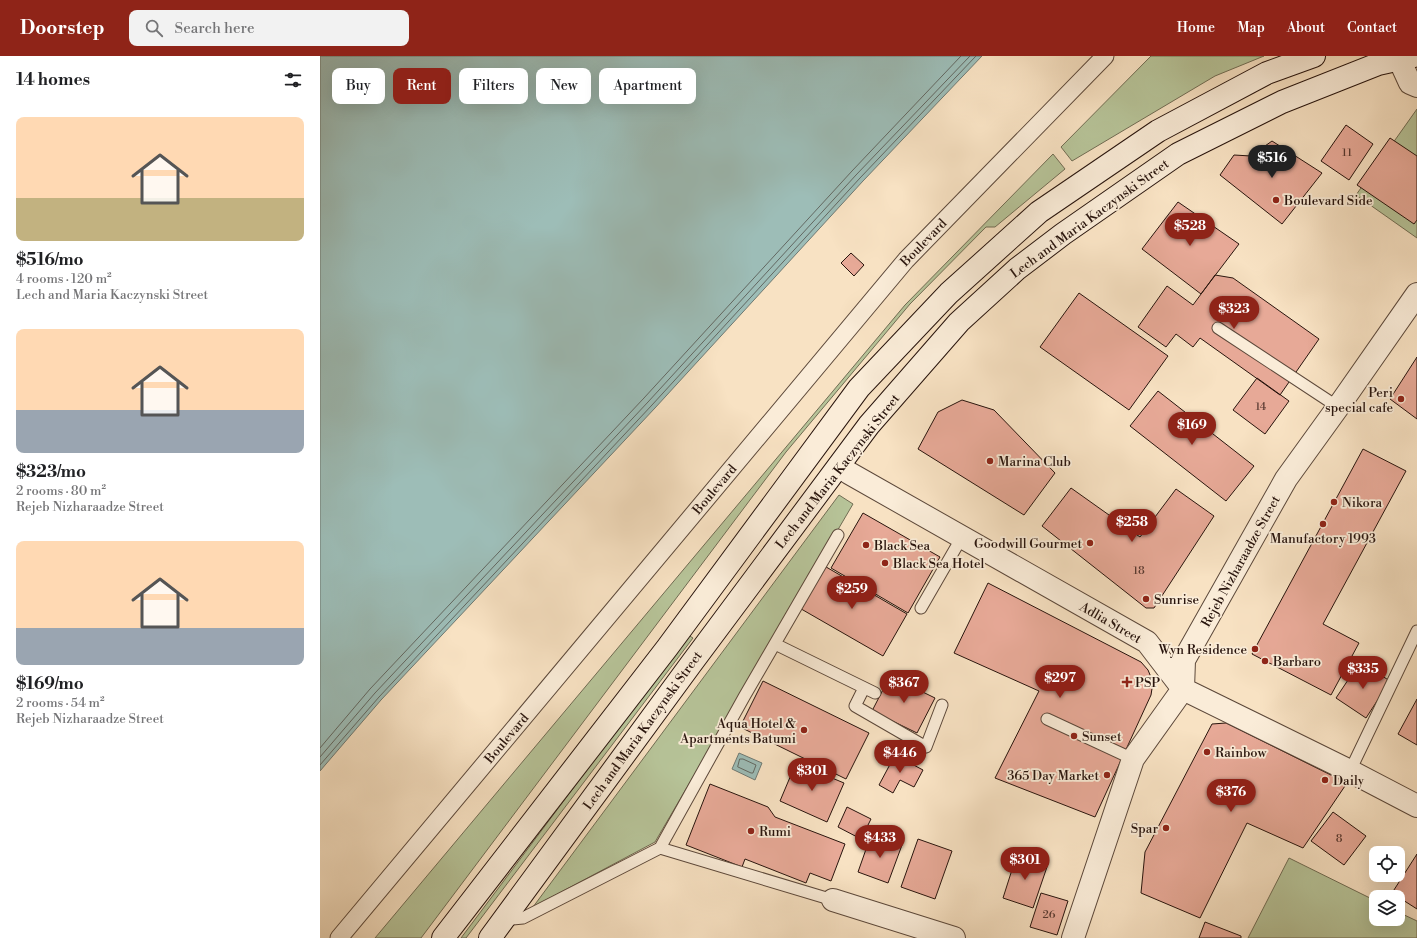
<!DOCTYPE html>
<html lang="en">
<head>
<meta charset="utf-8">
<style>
	:root { --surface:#fff; --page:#f2f2f2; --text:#202124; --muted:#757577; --accent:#8f2418 }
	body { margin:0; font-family:"Libre Bodoni",serif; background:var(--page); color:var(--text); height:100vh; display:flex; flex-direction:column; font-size:15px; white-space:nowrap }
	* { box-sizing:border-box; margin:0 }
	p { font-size:13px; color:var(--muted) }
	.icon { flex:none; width:22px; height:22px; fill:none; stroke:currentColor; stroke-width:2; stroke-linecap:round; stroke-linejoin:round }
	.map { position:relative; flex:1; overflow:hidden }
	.drawer { display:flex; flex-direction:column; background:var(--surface); width:320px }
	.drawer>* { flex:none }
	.hud { position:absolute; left:12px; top:12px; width:380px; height:36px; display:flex; gap:8px }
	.fabs { position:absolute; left:1049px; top:790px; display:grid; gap:8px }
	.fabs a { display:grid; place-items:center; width:36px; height:36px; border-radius:8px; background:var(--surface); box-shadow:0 4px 16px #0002; font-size:20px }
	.price { position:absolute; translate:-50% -34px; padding:0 9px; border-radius:14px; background:var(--accent); color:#fff; font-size:13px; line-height:26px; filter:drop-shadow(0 1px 2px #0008) }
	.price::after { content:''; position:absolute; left:50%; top:24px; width:12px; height:9px; margin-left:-6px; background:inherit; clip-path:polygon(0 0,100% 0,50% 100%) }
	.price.on { background:#222; color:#fff }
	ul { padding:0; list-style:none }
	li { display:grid; align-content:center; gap:8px; height:212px; padding:0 16px }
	li span { display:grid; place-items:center; height:124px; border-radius:8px; color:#555 }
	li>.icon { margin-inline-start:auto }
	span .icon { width:72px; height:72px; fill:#fffc; stroke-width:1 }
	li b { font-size:17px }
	h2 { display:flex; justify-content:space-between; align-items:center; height:48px; padding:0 16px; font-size:17px }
	.chip { padding:0 14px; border-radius:8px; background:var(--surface); box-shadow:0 4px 16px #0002; font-size:14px; line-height:36px }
	.chip.on { background:var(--accent); color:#fff }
	header { display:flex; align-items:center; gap:24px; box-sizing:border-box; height:56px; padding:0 20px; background:var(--accent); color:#fff }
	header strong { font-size:19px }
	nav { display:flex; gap:22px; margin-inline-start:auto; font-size:14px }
	.search { width:280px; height:36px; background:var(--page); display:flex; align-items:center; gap:10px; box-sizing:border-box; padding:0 14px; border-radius:8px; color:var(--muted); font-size:15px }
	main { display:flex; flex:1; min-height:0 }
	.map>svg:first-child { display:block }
	.green { fill:#b7c499; stroke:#706c53 }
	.water { fill:#9dbdb7; stroke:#6e7973 }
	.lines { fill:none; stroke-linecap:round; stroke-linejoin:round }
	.shore { stroke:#626862; stroke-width:1 }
	.building { fill:#e7a997; stroke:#28140d }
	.service-casing { stroke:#5c483a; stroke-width:13 }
	.pedestrian-casing { stroke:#5c483a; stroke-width:19 }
	.minor-casing { stroke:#5c483a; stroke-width:24 }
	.secondary-casing { stroke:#28140d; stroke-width:24 }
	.service { stroke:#faecd8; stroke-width:11 }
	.pedestrian { stroke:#faecd8; stroke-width:17 }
	.minor { stroke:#faecd8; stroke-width:22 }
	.secondary { stroke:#faecd8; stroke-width:22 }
	.poi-dot { fill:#8f2418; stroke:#faecd8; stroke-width:1.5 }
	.labels { text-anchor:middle; stroke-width:3.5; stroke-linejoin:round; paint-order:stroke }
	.number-label { font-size:11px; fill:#583930 }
	.poi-label { font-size:13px; fill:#28140d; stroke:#faecd8; text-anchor:start }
	.street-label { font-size:13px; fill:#28140d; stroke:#faecd8 }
</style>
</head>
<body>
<header>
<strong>Doorstep</strong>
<div class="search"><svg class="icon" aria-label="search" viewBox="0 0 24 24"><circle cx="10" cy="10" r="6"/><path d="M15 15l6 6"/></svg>Search here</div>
<nav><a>Home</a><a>Map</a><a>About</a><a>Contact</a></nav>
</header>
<main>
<section class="drawer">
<h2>14 homes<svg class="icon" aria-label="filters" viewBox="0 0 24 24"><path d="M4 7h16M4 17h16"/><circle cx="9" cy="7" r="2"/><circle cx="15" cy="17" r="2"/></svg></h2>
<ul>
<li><span style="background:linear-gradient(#ffd9b3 65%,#c2b280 0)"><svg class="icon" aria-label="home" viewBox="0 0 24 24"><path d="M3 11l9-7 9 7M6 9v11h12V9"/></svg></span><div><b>$516/mo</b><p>4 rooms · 120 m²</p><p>Lech and Maria Kaczynski Street</p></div></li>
<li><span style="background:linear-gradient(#ffd9b3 65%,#9aa5b1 0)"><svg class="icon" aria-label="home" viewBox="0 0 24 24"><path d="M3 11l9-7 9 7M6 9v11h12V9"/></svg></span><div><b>$323/mo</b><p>2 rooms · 80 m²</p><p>Rejeb Nizharaadze Street</p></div></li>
<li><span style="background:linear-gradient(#ffd9b3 70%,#9aa5b1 0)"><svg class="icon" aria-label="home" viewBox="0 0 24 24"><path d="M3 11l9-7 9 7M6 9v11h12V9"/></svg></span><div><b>$169/mo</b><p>2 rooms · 54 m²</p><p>Rejeb Nizharaadze Street</p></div></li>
</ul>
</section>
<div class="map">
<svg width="1097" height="882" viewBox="0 0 1097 882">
	<rect width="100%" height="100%" fill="#f8e2c3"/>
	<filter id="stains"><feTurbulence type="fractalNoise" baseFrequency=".005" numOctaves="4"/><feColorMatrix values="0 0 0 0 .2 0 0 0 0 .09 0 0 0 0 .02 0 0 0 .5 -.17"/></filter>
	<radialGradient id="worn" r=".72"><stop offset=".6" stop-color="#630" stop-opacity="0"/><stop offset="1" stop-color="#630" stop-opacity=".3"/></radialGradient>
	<path class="green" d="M831,0H944L895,20L752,105L741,91Z
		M1097,53V182L1036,139Z
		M733,98L745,113L675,171H666L590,248L466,396L101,882H55L585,249Z
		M519,439L533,448L335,786L213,851Z
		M368,579L373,582L146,882H141Z
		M969,802L1056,845V863H1078V856L1097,865V882H928Z"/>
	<path class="water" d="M0,0H662L543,125L335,352L61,644L0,715Z
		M419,697L442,707L435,724L412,713Z"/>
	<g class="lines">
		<path class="shore" d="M0,692L50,633L324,342L532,115L641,0
			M0,701L55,637L328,346L536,119L650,0
			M420,703H423L436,709L433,717H431L418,711Z
			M0,709L59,641L332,349L540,122L656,0"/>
	</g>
	<path class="building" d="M1026,69L1053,88L1029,124L1001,105Z
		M1070,82L1097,100V164L1094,168L1037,129Z
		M952,85L1002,117L962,168L900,119L914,99L931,100Z
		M858,146L919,188L881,238L822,193Z
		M531,197L544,209L534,220L521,207Z
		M895,219L913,222L999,283L960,339L880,282L873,291L856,278L846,291L818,271L847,230L873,249Z
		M759,237L848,300L809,354L720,291Z
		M1097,301V363L1070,343Z
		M937,322L969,345L945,378L913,354Z
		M838,335L934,410L906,445L810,370Z
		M642,344L674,354L735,417L704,459L598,393L618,356Z
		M1043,393L1086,415L1003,568L1039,587L1011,639L932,598Z
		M751,432L820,481L856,433L894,460L834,552H826L722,470Z
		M543,457L620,501L588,557L511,512Z
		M501,508L587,558L563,600L476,550Z
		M668,527L821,606L828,614L833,626L831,639L775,761L675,722L719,635L634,597Z
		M1040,606L1070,625L1046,662L1016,642Z
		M570,620L615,642L597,677L552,655Z
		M443,625L549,677L526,723L420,671Z
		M1097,643V689L1078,678Z
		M906,667L1027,727L983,792L927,767L880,862L821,837L825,796L892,668Z
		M575,699L603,714L594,731L580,724L573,737L559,729Z
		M476,707L524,727L507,766L460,745Z
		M390,728L448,751L455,761L525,788L511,825L490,817L486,827L425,803L422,811L366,789Z
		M527,751L551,763L541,783L518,771Z
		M1013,756L1046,780L1024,809L991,785Z
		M551,779L582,789L568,827L538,816Z
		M598,783L632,795L615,843L581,831Z
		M697,798L728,808L713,852L683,842Z
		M1097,798V853L1072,837Z
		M721,837L748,845L737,879L710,871Z
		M885,866L921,880V882H879Z"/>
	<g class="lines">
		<g class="service-casing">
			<path id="service" d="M898,272L1018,351
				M601,552L642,481
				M455,588L555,637
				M544,632L535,650L606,691L622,649
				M727,663L813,703
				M1030,715L1097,575
				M340,792L513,844
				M184,864L203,862L340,792L424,641L518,479"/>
		</g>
		<g class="pedestrian-casing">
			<path id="pedestrian" d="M19,882L586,204L785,0"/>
		</g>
		<g class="minor-casing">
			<path id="minor" d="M1079,3L1090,27L1097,30
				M519,410L529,417L827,586L863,633L1030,715L1097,750
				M513,844L634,882
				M753,882L813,703L863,633L864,604L966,423L1018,351L1097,238"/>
		</g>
		<g class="secondary-casing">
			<path id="secondary" d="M123,882L347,592L539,332L629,237L719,156L838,75L947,17L994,0
				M170,882L371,608L549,369L639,266L697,213L743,178L858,98L962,46L1058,8L1094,0"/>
		</g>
		<use href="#service" class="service"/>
		<use href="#pedestrian" class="pedestrian"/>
		<use href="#minor" class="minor"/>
		<use href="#secondary" class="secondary"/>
	</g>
	<g class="poi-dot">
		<circle cx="956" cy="144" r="4"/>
		<circle cx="1081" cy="343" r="4"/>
		<circle cx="670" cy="405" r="4"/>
		<circle cx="1014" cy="446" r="4"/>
		<circle cx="1003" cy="468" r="4"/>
		<circle cx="770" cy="487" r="4"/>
		<circle cx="546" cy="489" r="4"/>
		<circle cx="565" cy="507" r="4"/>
		<circle cx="826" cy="543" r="4"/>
		<circle cx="935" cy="593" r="4"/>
		<circle cx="945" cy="605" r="4"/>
		<path d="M805 620h4v4h4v4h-4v4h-4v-4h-4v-4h4z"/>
		<circle cx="484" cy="674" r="4"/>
		<circle cx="754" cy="680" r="4"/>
		<circle cx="887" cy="696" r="4"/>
		<circle cx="787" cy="719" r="4"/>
		<circle cx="1005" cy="724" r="4"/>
		<circle cx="846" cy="772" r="4"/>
		<circle cx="431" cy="775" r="4"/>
	</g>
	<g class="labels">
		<g class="number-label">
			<text x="1027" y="100">11</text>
			<text x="941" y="354">14</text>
			<text x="819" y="518">18</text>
			<text x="1019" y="786">8</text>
			<text x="729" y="862">26</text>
		</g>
		<g class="poi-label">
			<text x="964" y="149">Boulevard Side</text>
			<text x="1073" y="341" text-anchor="end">Peri<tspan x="1073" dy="15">special cafe</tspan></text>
			<text x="678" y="410">Marina Club</text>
			<text x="1022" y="451">Nikora</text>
			<text x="1003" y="487" text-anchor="middle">Manufactory 1993</text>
			<text x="762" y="492" text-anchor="end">Goodwill Gourmet</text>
			<text x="554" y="494">Black Sea</text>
			<text x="573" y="512">Black Sea Hotel</text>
			<text x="834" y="548">Sunrise</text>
			<text x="927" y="598" text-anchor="end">Wyn Residence</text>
			<text x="953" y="610">Barbaro</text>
			<text x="815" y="631">PSP</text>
			<text x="476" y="672" text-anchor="end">Aqua Hotel &amp;<tspan x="476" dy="15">Apartments Batumi</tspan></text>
			<text x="762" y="685">Sunset</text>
			<text x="895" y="701">Rainbow</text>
			<text x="779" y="724" text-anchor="end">365 Day Market</text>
			<text x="1013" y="729">Daily</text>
			<text x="838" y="777" text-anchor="end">Spar</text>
			<text x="439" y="780">Rumi</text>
		</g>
		<g class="street-label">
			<text transform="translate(769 162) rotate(-36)" y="5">Lech and Maria Kaczynski Street</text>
			<text transform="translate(603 186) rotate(-46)" y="5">Boulevard</text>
			<text transform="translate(517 415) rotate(-52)" y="5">Lech and Maria Kaczynski Street</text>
			<text transform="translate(394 433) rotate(-50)" y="5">Boulevard</text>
			<text transform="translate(920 505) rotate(-61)" y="5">Rejeb Nizharaadze Street</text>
			<text transform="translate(791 566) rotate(30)" y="5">Adlia Street</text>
			<text transform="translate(322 674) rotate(-54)" y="5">Lech and Maria Kaczynski Street</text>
			<text transform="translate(186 682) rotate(-50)" y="5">Boulevard</text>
		</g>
	</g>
	<rect width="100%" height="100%" filter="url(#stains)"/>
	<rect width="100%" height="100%" fill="url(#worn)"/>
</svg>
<div class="fabs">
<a><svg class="icon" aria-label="locate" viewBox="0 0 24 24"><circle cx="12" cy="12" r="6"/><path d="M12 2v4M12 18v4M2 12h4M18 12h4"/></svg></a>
<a><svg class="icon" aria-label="layers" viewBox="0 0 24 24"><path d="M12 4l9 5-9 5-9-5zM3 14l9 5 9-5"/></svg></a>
</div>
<b class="price on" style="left:952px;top:123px">$516</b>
<b class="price" style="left:870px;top:191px">$528</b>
<b class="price" style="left:914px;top:274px">$323</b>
<b class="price" style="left:872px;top:390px">$169</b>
<b class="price" style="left:812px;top:487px">$258</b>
<b class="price" style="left:532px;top:554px">$259</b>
<b class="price" style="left:1043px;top:634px">$335</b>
<b class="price" style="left:740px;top:643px">$297</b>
<b class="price" style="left:584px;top:648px">$367</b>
<b class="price" style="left:580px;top:718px">$446</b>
<b class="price" style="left:492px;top:736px">$301</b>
<b class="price" style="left:911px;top:757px">$376</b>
<b class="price" style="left:560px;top:803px">$433</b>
<b class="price" style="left:705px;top:825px">$301</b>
<div class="hud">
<a class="chip">Buy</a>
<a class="chip on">Rent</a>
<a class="chip">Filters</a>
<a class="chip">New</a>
<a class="chip">Apartment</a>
</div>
</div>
</main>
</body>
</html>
